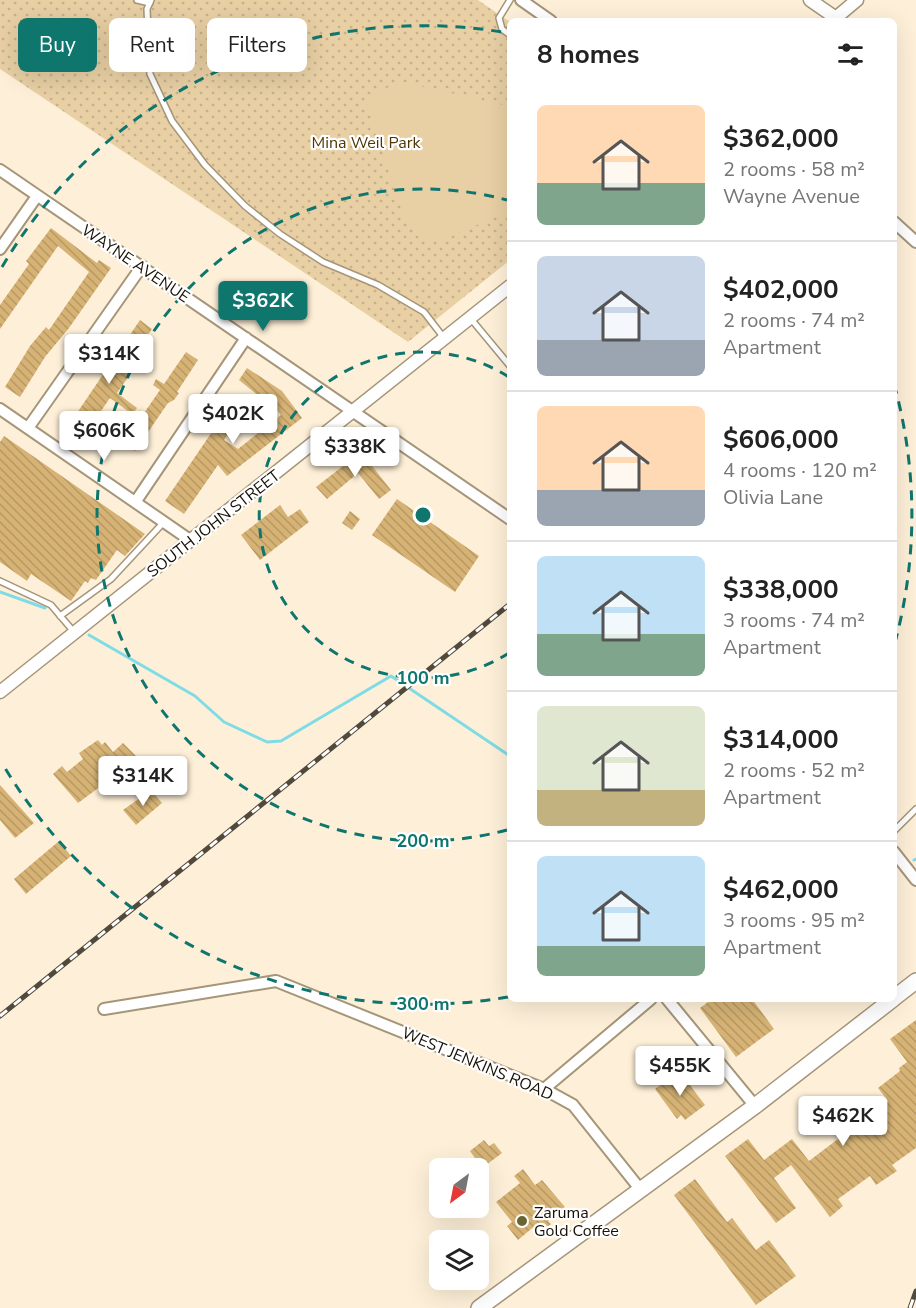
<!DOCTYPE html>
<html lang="en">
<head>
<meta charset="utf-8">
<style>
	:root { --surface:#fff; --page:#f6f6f6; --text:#222; --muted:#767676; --line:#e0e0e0; --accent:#0f766e }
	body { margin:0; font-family:"Nunito Sans",sans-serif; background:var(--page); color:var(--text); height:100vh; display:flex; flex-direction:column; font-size:22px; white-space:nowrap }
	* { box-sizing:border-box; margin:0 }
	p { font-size:20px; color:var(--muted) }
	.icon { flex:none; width:33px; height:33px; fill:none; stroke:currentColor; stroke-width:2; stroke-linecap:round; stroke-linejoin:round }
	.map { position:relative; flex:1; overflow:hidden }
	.drawer { position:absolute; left:507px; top:18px; width:390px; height:984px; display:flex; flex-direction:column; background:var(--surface); border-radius:9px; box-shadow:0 6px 24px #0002 }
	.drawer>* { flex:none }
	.banner { position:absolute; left:18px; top:18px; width:399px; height:54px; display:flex; gap:12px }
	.needle { width:39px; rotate:212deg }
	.controls { position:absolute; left:429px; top:1158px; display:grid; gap:12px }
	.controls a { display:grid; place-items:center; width:60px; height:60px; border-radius:9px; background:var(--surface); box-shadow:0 6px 24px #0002; font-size:30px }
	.price { position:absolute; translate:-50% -51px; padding:0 14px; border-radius:6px; background:#fff; color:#222; font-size:20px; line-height:39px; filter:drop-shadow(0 2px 3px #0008) }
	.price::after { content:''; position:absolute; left:50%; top:36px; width:18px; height:14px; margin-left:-9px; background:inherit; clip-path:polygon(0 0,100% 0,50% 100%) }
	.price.selected { background:var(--accent); color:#fff }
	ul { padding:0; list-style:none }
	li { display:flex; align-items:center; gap:18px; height:150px; padding:0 30px }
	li+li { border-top:2px solid var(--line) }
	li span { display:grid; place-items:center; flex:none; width:168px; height:120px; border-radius:9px; color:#555 }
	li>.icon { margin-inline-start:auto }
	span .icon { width:72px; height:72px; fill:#fffc; stroke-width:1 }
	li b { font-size:26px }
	h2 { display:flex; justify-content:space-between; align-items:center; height:72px; padding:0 30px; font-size:26px }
	.chip { padding:0 21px; border-radius:9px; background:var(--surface); box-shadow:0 6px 24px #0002; font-size:21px; line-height:54px }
	.chip.selected { background:var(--accent); color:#fff }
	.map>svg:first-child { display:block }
	.grass { fill:url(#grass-dots) }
	.garden { fill:#e8cfa4 }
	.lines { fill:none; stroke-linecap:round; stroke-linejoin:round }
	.stream { stroke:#7fdbe5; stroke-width:3 }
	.building { fill:url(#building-back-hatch) }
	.service-casing { stroke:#a59579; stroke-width:8 }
	.minor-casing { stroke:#a59579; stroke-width:14 }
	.tertiary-casing { stroke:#a59579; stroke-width:15 }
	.primary-casing { stroke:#a59579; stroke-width:18 }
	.service { stroke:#fff; stroke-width:5 }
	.minor { stroke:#fff; stroke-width:10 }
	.tertiary { stroke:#fff; stroke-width:12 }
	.primary { stroke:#fff; stroke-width:15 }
	.rail-casing { stroke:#51493b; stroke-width:5 }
	.rail { stroke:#fff; stroke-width:3; stroke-dasharray:9; stroke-linecap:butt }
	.ring { fill:none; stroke:#0f766e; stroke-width:3; stroke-dasharray:10 8 }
	.poi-dot { fill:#696431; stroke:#fff; stroke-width:2 }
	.labels { text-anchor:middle; stroke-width:4.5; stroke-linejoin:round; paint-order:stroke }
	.park-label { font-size:16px; fill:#4e3702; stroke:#fff }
	.street-label { font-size:16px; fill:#161006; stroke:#fff }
	.poi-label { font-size:16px; fill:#161006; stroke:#fff; text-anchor:start }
	.centre { fill:#0f766e; stroke:#fff; stroke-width:3 }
	.ring-label { font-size:18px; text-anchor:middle; font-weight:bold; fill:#0f766e; stroke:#fff; stroke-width:4.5; stroke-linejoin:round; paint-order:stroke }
</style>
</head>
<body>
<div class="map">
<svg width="916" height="1308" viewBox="0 0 916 1308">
	<defs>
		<pattern id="grass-dots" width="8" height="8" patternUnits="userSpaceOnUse" patternTransform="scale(1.5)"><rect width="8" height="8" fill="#e8cfa4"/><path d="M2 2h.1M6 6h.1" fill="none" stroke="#c6b18c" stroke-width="1.8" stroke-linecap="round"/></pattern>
		<pattern id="building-back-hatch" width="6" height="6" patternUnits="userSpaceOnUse" patternTransform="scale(1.5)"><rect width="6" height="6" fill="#d6b375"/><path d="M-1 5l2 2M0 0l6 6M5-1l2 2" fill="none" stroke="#b79964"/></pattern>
	</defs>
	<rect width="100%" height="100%" fill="#fef0d8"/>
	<path class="grass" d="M0,0H478L510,22V260L408,342L0,69Z"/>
	<path class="garden" d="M403,82L508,106L510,211L441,240L419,238L404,217L364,96Z"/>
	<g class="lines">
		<path class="stream" d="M0,592L45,608
			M89,635L195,696L224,722L267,742L281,741L391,676L510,756
			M914,860L916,859
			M894,870H895"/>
	</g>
	<path class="building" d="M51,228L97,263L99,260L111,268L69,328L45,357L20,397L5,387L30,346L46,327L49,330L89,272L58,246L0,329V305L29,264L26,261Z
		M140,320L152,329L129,361L136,366L117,393L137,408L132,414L110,398L79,443L64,432Z
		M186,352L198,360L177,392L179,393L174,400L168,403L135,451L124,442L160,390L153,385L156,379L164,384Z
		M247,368L282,391L302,418L227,476L218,465L184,514L165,501L216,426L228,434L224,440L238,449L281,415L262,393L260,397L239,380Z
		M4,436L145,534L125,556L117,550L96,580L91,578L88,583L85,581L71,601L31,574L27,581L0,562V442Z
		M361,452L391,490L379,499L358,473L327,499L316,487Z
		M397,499L479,556L455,592L372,535Z
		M280,505L288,517L300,509L309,522L260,560L241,535Z
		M350,511L360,519L352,530L342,523Z
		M98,740L102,745L105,742L113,752L123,743L142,762L140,764L143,768L116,791L113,787L110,790L105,783L78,803L53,774L62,766L67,772L83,759L79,753Z
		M0,785L34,823L15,838L0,820Z
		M151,790L162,803L136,825L123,810Z
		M59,841L71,856L26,894L14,879Z
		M712,999H752L774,1029L736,1057L700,1008Z
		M916,1020V1148L892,1165L897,1171L876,1185L870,1176L838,1199L843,1206L830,1217L791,1165L774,1178L796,1208L776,1223L725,1156L748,1139L764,1160L792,1139L809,1161L888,1101L878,1088L900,1071L899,1068L907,1062L890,1039Z
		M679,1071L705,1105L685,1120L681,1115L677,1119L655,1089Z
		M484,1140L489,1146L494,1143L502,1153L482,1168L470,1151Z
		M523,1169L535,1185L542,1180L565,1207L548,1221L551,1224L543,1231L537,1224L518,1240L507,1226L512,1222L496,1202L520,1183L514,1176Z
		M695,1179L727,1222L732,1218L756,1250L769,1240L796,1276L756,1305L674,1195Z"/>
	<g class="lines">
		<g class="service-casing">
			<path id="service" d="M137,0L150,3
				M151,0L147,9L150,74L172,121L205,165L245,206L280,234L323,262L378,285L424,312L444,338
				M510,0L499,18L502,29L510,35
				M471,319L510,366
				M0,581L51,605L74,632
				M60,616L111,579L164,522
				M894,831L916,809"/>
		</g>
		<g class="minor-casing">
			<path id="minor" d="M521,0L551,21
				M0,170L510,519
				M894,222L916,242
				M0,249L37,196
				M0,409L190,540
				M28,428L142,266
				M136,501L246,338
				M894,852L916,880
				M667,999L755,1106
				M104,1009L276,981L544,1089L573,1105L640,1189
				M544,1089L651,999"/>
		</g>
		<g class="tertiary-casing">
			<path id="tertiary" d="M810,0L836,18
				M832,21L857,0
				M0,692L510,286"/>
		</g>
		<g class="primary-casing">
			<path id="primary" d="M894,998L916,981
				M479,1308L755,1106L893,999"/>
		</g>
		<use href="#service" class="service"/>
		<use href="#minor" class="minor"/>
		<use href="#tertiary" class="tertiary"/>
		<use href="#primary" class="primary"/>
		<g class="rail-casing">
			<path id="rail" d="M0,1016L510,604
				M910,1308L916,1291"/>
		</g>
		<use href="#rail" class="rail"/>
	</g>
	<g class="ring">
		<path d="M509 653A163 163 0 1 1 509 377"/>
		<path d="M507 830A326 326 0 1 1 507 200"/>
		<path d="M508 997A489 489 0 0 1 2 763M2 267A489 489 0 0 1 508 33M894 384A489 489 0 0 1 894 646"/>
	</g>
	<circle class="poi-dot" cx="522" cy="1221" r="6"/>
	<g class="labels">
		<g class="park-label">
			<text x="366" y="148">Mina Weil Park</text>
		</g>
		<g class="street-label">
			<text transform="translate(136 263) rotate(34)" y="6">WAYNE AVENUE</text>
			<text transform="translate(213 523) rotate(-38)" y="6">SOUTH JOHN STREET</text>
			<text transform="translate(478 1063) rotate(23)" y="6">WEST JENKINS ROAD</text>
		</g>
		<g class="poi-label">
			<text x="534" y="1218">Zaruma<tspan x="534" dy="18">Gold Coffee</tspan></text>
		</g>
	</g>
	<circle cx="423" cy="515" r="9" class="centre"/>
	<g class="ring-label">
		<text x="423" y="684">100 m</text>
		<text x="423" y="847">200 m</text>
		<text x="423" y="1010">300 m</text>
	</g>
</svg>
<div class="controls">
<a><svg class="needle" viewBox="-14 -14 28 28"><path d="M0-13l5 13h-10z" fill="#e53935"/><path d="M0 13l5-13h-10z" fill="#767676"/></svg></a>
<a><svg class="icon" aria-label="layers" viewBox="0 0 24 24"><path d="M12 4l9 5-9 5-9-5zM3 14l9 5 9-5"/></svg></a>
</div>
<b class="price selected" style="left:263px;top:332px">$362K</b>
<b class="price" style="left:109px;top:385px">$314K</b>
<b class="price" style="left:233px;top:445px">$402K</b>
<b class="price" style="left:104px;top:462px">$606K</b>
<b class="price" style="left:355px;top:478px">$338K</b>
<b class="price" style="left:143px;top:807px">$314K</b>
<b class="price" style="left:680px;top:1097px">$455K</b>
<b class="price" style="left:843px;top:1147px">$462K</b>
<div class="banner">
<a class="chip selected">Buy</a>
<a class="chip">Rent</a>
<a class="chip">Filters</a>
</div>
<section class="drawer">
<h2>8 homes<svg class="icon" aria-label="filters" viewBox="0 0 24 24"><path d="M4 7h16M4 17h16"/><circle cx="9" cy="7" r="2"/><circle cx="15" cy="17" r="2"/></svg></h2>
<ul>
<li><span style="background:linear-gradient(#ffd9b3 65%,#7fa58c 0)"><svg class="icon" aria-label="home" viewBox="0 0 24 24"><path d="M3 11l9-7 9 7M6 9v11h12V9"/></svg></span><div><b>$362,000</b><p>2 rooms · 58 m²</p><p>Wayne Avenue</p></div></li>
<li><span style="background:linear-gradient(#c9d6e8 70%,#9aa5b1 0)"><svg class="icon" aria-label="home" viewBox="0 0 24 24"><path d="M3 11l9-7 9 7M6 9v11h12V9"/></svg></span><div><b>$402,000</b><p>2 rooms · 74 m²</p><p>Apartment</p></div></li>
<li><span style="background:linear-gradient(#ffd9b3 70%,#9aa5b1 0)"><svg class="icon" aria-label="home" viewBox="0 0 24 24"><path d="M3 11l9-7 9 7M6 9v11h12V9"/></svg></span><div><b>$606,000</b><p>4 rooms · 120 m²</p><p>Olivia Lane</p></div></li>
<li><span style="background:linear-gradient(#bfe0f5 65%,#7fa58c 0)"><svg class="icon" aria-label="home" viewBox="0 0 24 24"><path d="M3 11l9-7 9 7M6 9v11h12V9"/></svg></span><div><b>$338,000</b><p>3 rooms · 74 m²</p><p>Apartment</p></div></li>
<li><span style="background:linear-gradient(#dfe7d0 70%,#c2b280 0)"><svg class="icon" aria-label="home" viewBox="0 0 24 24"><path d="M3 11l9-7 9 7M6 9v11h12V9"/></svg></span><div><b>$314,000</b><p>2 rooms · 52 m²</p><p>Apartment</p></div></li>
<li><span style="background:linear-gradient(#bfe0f5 75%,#7fa58c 0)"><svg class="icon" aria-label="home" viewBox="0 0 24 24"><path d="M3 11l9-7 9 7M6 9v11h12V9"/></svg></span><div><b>$462,000</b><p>3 rooms · 95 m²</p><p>Apartment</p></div></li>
</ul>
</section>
</div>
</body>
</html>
